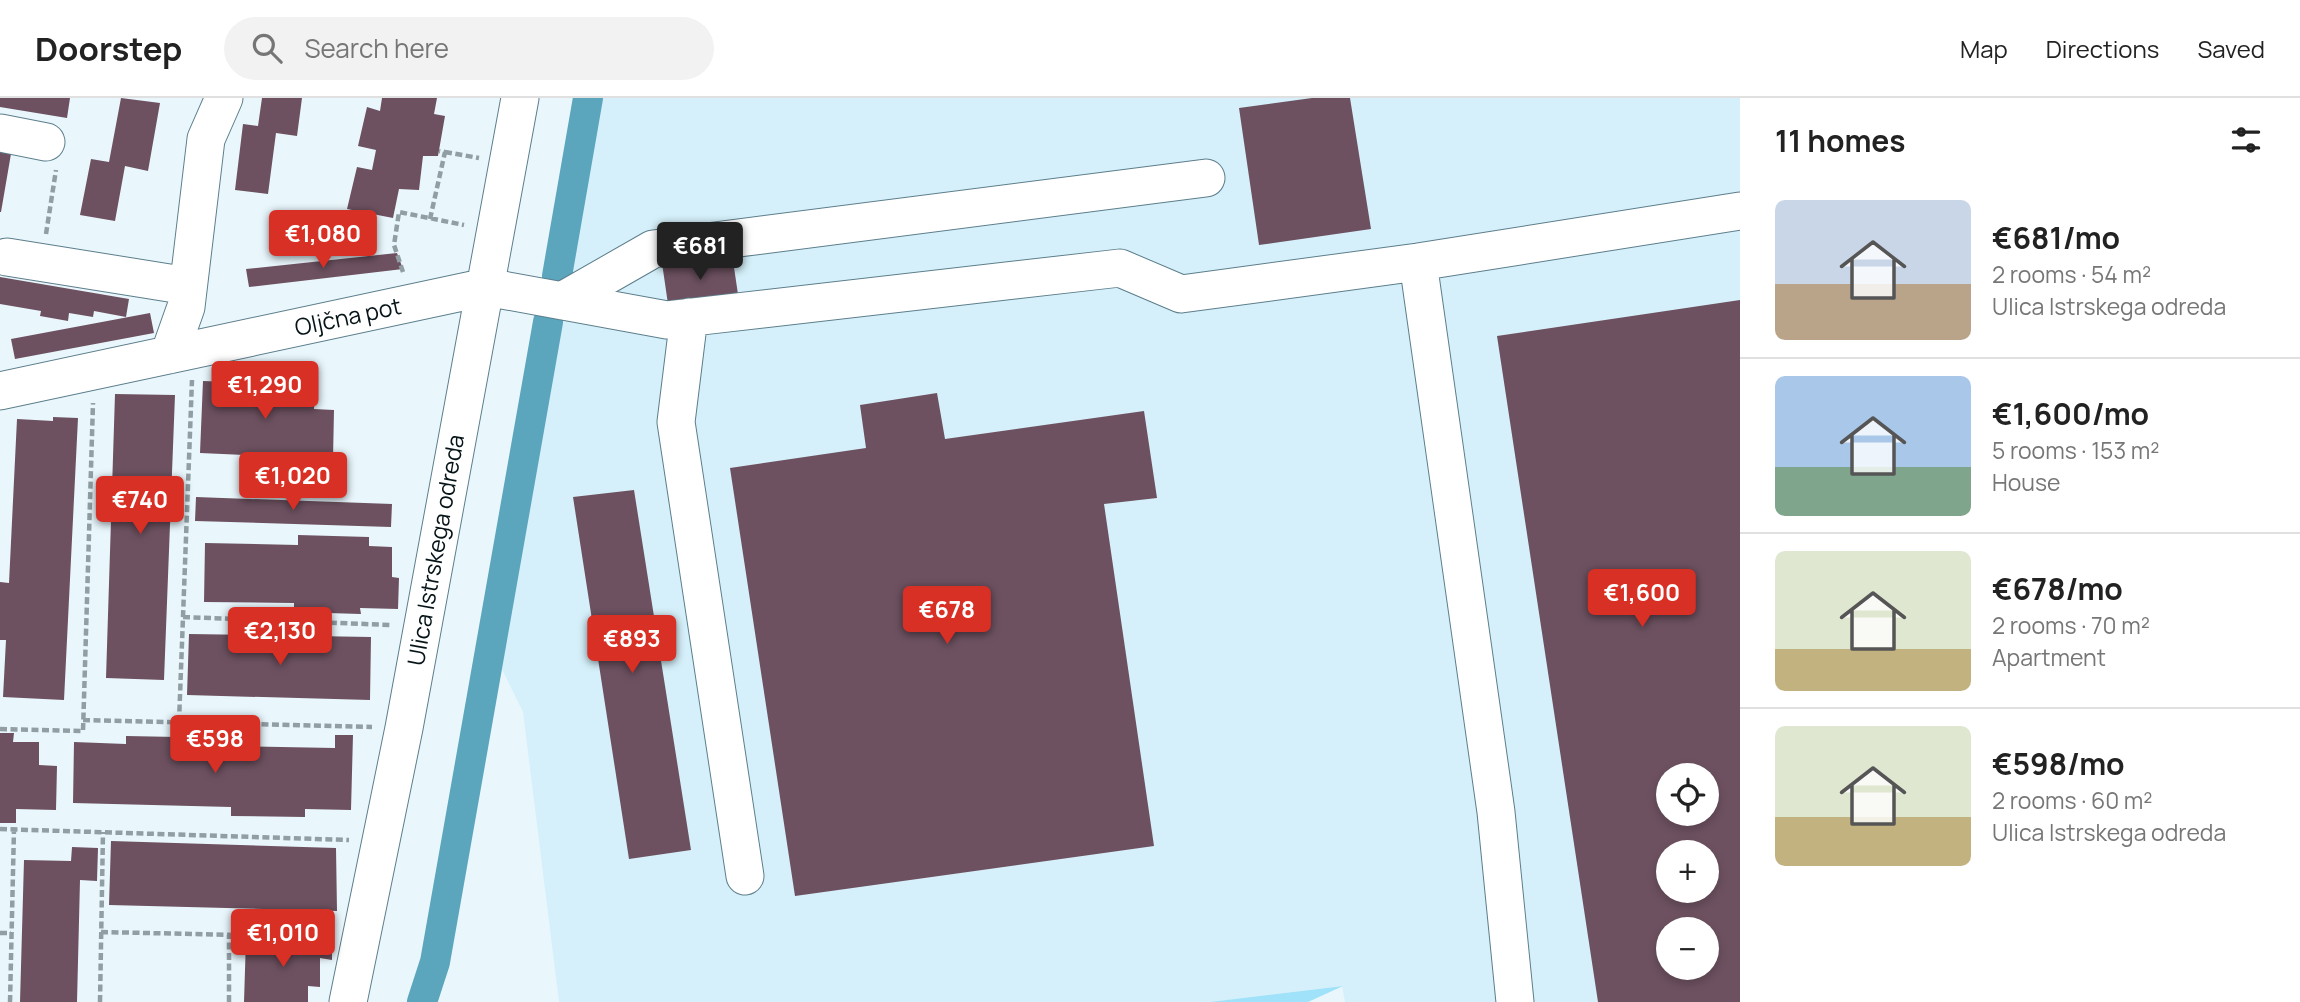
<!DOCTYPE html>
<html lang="en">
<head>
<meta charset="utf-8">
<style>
	:root { --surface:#fff; --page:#f2f2f2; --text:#222; --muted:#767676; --line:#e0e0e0; --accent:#d93025 }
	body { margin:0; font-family:Manrope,sans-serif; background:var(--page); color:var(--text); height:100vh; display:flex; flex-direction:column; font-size:26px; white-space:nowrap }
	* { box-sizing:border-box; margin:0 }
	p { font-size:23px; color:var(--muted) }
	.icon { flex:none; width:38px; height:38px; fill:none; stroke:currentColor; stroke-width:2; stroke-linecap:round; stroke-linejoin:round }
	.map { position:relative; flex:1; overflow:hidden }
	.sheet { display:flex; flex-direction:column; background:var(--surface); width:560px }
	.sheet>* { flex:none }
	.tools { position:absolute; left:1656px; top:665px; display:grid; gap:14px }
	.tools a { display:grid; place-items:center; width:63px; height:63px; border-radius:50%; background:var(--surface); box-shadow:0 4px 10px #0003; font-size:35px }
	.price { position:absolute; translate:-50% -60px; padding:0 16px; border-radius:7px; background:var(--accent); color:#fff; font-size:23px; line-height:46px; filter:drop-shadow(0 2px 4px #0008) }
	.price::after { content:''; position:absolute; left:50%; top:42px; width:21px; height:16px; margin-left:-10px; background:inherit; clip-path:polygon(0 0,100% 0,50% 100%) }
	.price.current { background:#222; color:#fff }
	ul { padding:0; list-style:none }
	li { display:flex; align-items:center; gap:21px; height:175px; padding:0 35px }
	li+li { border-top:2px solid var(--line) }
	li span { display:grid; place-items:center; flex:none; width:196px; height:140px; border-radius:10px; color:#555 }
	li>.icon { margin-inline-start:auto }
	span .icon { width:84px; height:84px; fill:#fffc; stroke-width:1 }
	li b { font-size:30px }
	h2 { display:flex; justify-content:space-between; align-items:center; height:84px; padding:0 35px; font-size:30px }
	header { display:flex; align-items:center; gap:42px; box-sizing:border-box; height:98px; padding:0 35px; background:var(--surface); border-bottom:2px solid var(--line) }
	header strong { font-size:33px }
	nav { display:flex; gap:38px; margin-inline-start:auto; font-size:24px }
	.search { width:490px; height:63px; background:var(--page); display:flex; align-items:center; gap:18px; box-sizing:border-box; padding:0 24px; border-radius:38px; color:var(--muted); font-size:26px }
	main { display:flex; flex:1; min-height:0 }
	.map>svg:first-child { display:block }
	.built { fill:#d5f0fa; fill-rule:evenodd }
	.green { fill:#9fe2f9 }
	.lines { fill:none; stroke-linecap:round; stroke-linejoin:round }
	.canal { stroke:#5ba5bd; stroke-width:30 }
	.building { fill:#6d5160; fill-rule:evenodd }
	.minor-casing { stroke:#5c7e8b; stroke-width:39 }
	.path { stroke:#919fa4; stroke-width:4.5; stroke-dasharray:7 3.5; stroke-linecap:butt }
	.minor { stroke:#fff; stroke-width:37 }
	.labels { text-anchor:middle; stroke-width:7; stroke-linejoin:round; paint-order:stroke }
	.street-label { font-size:23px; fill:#061418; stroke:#fff }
</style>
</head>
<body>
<header>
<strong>Doorstep</strong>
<div class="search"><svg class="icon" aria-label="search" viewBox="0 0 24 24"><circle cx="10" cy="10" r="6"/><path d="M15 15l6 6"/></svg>Search here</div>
<nav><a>Map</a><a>Directions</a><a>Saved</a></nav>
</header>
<main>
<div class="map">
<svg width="1740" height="904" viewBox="0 0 1740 904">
	<rect width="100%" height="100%" fill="#e9f7fd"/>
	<path class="built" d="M577,0H1740V904H1345L1342,888L1210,904H559L523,614L499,565ZM1668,677H1706V716H1668ZM1668,754H1706V793H1668ZM1668,831H1706V870H1668Z"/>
	<path class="green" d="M1343,888L1308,904H1210Z"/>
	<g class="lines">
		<path class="canal" d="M557,178L588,0
			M422,904L435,864L548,224"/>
	</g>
	<path class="building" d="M0,0H70L67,20L0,9Z
		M121,0L160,5L148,73L125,68L115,123L80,117L91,61L109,64Z
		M262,0H302L297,38L276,35L268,96L235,92L243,26L258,28Z
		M382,0H437L434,16L445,18L438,58H423L419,92L399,91L393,120L347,111L357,69L372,72L376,52L358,48L367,9L380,13Z
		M1312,0H1350L1371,131L1259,147L1239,10Z
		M0,48L12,50L1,114H0Z
		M397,155L403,171L249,189L246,171Z
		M732,156L739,203L669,213L662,165Z
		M0,179L129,201L126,219L94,213L93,219L69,215L68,223L40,218L41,213L0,206Z
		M1740,202V904H1598L1497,238ZM1668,677H1706V716H1668ZM1668,754H1706V793H1668ZM1668,831H1706V870H1668Z
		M150,215L154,235L15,261L11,241Z
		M203,283L315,287L314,311L334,312L333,361L200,355Z
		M937,295L945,341L1144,313L1157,400L1104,406L1154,748L795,798L730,370L866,350L860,307Z
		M115,296L175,297L164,582L106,580Z
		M53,319L78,320L64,602L3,599L6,542H0V484L9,485L17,321L53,323Z
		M634,392L691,752L629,761L573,399Z
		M196,399L392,406L391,429L195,423Z
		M298,437L369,439V448L392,449V479L399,480L398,511L360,510L361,516L294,514V505L204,504L205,445L298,447Z
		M189,536L371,539L370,602L187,597Z
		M0,635H14L13,644H39V667L57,668L56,712L16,711V725H0Z
		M335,637H353L351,712L305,711V719L231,718V709L73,705L74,644L126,646V638L230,640V648L335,650Z
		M111,743L336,750L337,813L109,807Z
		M72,749L98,750L97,783L80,782L77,904H20L24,762L71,763Z
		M246,840L332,843V862L320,860V889L308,888V904H244Z"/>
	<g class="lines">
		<g class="minor-casing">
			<path id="minor" d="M0,35L46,44
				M7,159L188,188
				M1418,164L1496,714L1515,904
				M562,203L653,151L1206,80
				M689,219L676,324L745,778
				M169,257L186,209L206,41L224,0
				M0,293L486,189L667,222L1120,170L1181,196L1418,164L1740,113
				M348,904L404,630L520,0"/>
		</g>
		<path class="path" d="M445,54L479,60
			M430,121L445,54L439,53
			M46,136L56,72
			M403,174L394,147L399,114L464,127
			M183,519L391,527
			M83,622L372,629
			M179,624L192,282
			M0,631L83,633L93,305
			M0,731L349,742
			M101,834L331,839
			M0,835H11
			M10,904L14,731
			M100,904L103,734
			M229,904V837"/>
		<use href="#minor" class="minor"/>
	</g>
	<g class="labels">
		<g class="street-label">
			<text transform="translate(348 219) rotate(-12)" y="8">Oljčna pot</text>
			<text transform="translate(436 452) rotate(-80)" y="8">Ulica Istrskega odreda</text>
		</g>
	</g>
</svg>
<div class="tools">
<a><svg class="icon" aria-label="locate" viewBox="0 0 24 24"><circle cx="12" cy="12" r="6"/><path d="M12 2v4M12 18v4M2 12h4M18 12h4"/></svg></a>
<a>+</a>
<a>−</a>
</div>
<b class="price" style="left:323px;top:172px">€1,080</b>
<b class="price current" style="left:700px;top:184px">€681</b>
<b class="price" style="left:265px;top:323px">€1,290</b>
<b class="price" style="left:293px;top:414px">€1,020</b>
<b class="price" style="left:140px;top:438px">€740</b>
<b class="price" style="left:1642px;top:531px">€1,600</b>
<b class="price" style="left:947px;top:548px">€678</b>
<b class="price" style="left:280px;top:569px">€2,130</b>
<b class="price" style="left:632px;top:577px">€893</b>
<b class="price" style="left:215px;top:677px">€598</b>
<b class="price" style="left:283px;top:871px">€1,010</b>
</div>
<section class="sheet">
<h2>11 homes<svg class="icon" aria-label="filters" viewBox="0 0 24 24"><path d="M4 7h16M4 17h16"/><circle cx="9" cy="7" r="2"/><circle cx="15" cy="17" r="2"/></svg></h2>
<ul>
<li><span style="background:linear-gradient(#c9d6e8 60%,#b9a48a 0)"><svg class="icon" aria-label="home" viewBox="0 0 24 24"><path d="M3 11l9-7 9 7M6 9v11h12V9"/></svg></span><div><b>€681/mo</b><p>2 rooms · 54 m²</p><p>Ulica Istrskega odreda</p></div></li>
<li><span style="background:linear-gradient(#a9c7e8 65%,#7fa58c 0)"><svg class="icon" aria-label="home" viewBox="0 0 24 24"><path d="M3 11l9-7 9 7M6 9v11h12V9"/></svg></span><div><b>€1,600/mo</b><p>5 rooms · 153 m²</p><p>House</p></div></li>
<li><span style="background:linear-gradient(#dfe7d0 70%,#c2b280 0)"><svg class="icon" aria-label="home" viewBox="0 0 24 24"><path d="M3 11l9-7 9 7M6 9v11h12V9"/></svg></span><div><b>€678/mo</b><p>2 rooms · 70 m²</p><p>Apartment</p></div></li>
<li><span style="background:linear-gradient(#dfe7d0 65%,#c2b280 0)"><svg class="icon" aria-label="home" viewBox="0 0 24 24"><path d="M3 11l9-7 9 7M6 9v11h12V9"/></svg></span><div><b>€598/mo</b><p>2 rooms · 60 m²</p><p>Ulica Istrskega odreda</p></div></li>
</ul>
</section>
</main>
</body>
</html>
